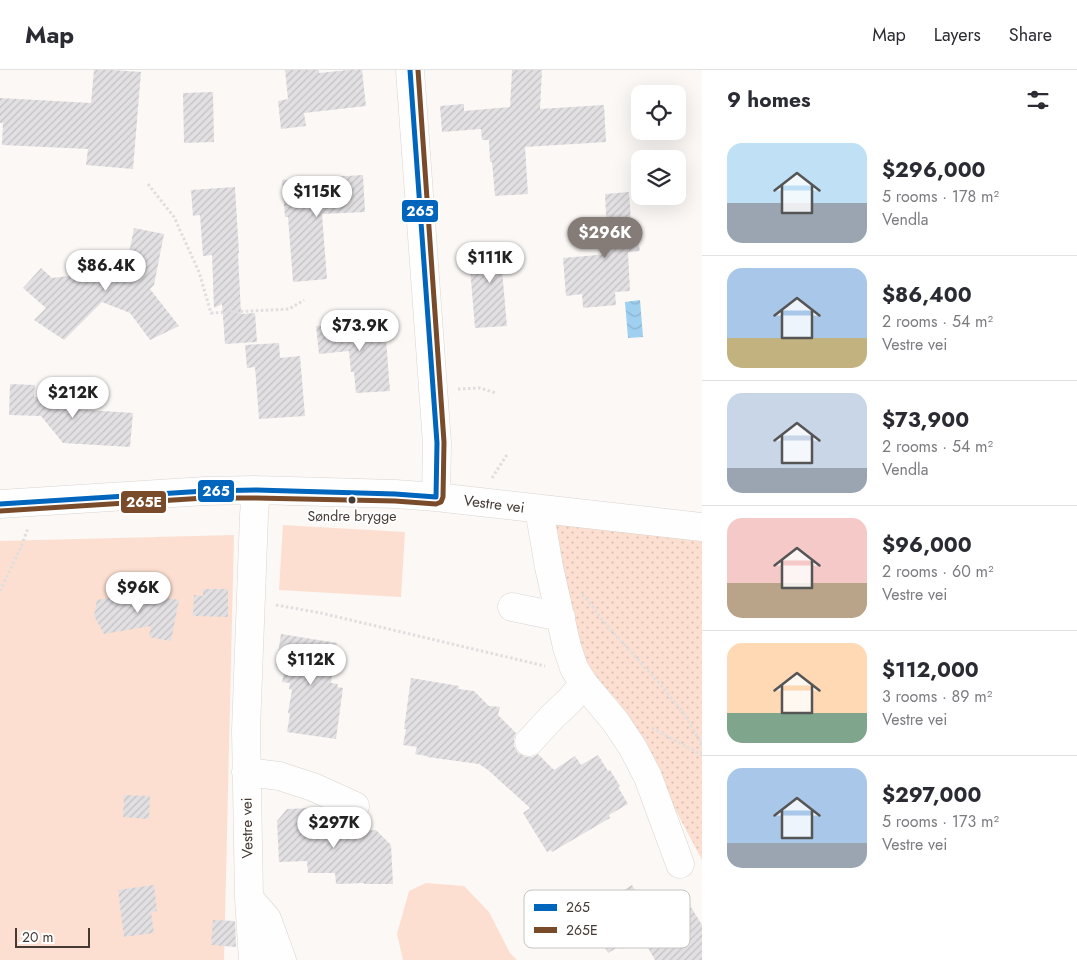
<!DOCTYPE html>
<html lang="en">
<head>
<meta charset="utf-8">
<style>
	:root { --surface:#fff; --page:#f2f2f3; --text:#2b2b33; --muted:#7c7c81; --line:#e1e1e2; --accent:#857c77 }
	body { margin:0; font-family:Jost,sans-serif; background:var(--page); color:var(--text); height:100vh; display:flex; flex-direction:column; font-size:19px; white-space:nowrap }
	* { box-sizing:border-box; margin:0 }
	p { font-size:16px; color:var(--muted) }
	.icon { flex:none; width:28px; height:28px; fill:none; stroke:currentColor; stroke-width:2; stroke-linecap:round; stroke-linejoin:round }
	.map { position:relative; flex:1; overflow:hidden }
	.side { display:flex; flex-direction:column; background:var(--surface); width:375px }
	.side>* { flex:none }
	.buttons { position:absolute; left:631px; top:15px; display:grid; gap:10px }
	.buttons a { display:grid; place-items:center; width:55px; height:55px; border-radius:10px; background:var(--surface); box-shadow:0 5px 20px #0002; font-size:25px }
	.scale { position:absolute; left:15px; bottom:12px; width:75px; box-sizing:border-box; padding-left:5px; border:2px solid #453933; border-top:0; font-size:14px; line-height:18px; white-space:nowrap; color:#453933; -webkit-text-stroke:4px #fff; paint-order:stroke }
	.price { position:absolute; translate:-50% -42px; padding:0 11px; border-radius:18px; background:#fff; color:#222; font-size:16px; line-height:32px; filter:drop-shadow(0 1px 2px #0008) }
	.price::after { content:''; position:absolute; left:50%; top:30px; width:15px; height:11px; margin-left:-8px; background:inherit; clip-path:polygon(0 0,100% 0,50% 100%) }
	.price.active { background:var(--accent); color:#fff }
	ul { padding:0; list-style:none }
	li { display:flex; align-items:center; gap:15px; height:125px; padding:0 25px }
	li+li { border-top:1px solid var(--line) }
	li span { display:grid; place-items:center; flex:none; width:140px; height:100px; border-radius:15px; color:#555 }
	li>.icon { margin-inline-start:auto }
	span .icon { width:60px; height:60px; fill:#fffc; stroke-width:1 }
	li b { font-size:21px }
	h2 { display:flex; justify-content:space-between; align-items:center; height:60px; padding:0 25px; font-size:21px }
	header { display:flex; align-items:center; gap:30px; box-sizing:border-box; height:70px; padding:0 25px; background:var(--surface); border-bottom:1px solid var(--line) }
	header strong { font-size:24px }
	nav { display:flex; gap:28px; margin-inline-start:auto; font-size:18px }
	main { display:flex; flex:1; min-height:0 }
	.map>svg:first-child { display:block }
	.grass { fill:#fcdfd0 }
	.park { fill:url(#park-dots) }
	.water { fill:url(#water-waves) }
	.building { fill:url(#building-hatch) }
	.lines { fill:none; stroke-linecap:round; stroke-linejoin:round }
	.minor-casing { stroke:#dbd4cf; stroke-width:29 }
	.path { stroke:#e0dede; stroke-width:3; stroke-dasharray:2.5 2.5; stroke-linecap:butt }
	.minor { stroke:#fefefe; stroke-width:28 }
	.bus-1-casing { stroke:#fff; stroke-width:9 }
	.bus-2-casing { stroke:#fff; stroke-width:9 }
	.bus-1 { stroke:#0065bd; stroke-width:5 }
	.bus-2 { stroke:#7a4b2a; stroke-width:5 }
	.bus-dot { fill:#453933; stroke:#fff; stroke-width:2 }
	.labels { text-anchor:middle; stroke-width:4; stroke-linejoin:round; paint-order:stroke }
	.bus-label { font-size:14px; fill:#453933; stroke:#fff }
	.street-label { font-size:15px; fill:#453933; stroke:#fff }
	.key { fill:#fff; stroke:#c7c4c2; stroke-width:1 }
	.key-label { font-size:14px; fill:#453933 }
	.line-badge { stroke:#fff; stroke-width:2 }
	.badge-label { font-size:14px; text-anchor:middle; font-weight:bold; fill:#fff }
</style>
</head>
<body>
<header>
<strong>Map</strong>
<nav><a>Map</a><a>Layers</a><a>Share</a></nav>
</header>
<main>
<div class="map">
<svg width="702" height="890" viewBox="0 0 702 890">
	<defs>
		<pattern id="park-dots" width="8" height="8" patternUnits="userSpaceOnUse" patternTransform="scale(1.25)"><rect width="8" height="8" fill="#fcdfd0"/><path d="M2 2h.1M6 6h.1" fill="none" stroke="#d9c0b3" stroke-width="1.8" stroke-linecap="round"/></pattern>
		<pattern id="water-waves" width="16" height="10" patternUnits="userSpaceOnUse" patternTransform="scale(1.25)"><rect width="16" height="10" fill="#9fd0f0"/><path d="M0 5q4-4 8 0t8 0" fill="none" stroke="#8ab3ce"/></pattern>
		<pattern id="building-hatch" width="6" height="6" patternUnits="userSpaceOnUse" patternTransform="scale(1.25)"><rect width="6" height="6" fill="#e3e0e3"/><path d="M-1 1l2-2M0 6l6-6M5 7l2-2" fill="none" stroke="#c4c1c3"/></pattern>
	</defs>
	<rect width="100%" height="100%" fill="#fbf8f6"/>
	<path class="grass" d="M283,455L405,462L401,527L279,520Z
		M234,465L224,890H0V471Z
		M426,813L464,816L489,842L510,883L517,890H403L397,864L409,821Z"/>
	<path class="park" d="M551,454L667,462L702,472V790L618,631L579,592Z"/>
	<path class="water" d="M640,230L643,267L628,268L625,232Z"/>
	<path class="building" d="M94,0H112L141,2L133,99L86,95L88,79L2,75L3,53H0V28L91,33Z
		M285,0H319V3L349,0H362L366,36L304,43L306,56L281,59L278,31L288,29Z
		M512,0H542L540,39L604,35L606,72L525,77L528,124L495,126L492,92H490L489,70H482L481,59L442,62L440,36L464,34V41L510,37Z
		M213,22L214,72L184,73L183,23Z
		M363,105L365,142L322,144L327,209L293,212L288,147H285L282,110Z
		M235,117L239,183H238L241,244L255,243L257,272L225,274L222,234L214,238L212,185L203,186L200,145L193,146L191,120Z
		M629,122L631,151H634L640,181L628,182L630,221L615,222L616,235L583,238L582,224L566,226L563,188L608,184L605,124Z
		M134,158L164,164L154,215L150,219L179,256L150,270L130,243L102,232L64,270L34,250L46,238L23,218L41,198L52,208L126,199Z
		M511,173L512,199L502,200L507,256L475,258L470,198H475L474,176Z
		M383,250L384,256H385L390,321L356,323L354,302H351L349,281L319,284L316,256Z
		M279,273L280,288L300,286L305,346L259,349L255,297L247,298L245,275Z
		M10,314L35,315L34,327H51L58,334L74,335V339L133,343L130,377L63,373L41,346L9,345Z
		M203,519H228V547L193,546L194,525L203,526Z
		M137,523L179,530L171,571L149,567L151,556L104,564L94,546L97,530Z
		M281,564L337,573L331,613L338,614L337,617L343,618L336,669L287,662L290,644L288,643L292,620L289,619L290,613L282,612L285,599L277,598L278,597L276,596Z
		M411,608L459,616L458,619L474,621L489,636L500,637L498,645L516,663L514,669V676L518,683L526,687H533L538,684L554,700L575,686L581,695L598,685L608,701L610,700L620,716L618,717L628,734L609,745L610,748L552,782L551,780L547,782L523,743L530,738L488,700L479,694L427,687V686L415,684L417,677L403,675L406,659H404Z
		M124,725L150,726L149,749L123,747Z
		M312,738L334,762L376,760L391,775L393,814H364V813L336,814L335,803H308L307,791L279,792L277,751L287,739Z
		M154,815L157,841L151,842L154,863L124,867L118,820Z
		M632,815L643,834L657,825L672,827L679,823L686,835L689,834L702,855V890H655L641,866L622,879L620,876L608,883L585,844Z
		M213,850L235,851L236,877L211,875Z"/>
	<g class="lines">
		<g class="minor-casing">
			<path id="minor" d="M410,0L437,373L436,427
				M0,434L205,421L256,420L395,424L436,427L702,457
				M539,439L549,497L567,577L574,598L584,614L615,651L633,678L648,707L680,794
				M512,537L561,547
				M529,672L552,647L569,631L584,614
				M246,702L279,706L313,717L355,736
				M249,828L267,849L282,890
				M253,890L249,828L246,660L254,445L256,420"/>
		</g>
		<path class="path" d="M148,114L174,147L199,202L211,243L289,239L304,230
			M458,319L480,318L496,323
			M492,408L508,383
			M0,521L21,477L28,458
			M582,525L585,527L604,552L660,614L684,644L702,675
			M276,535L321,543L545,596
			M652,658L702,685"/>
		<use href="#minor" class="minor"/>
		<g class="bus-1-casing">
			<path id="bus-1" d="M0,434L205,421L256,420L395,424L436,427L437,373L410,0"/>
		</g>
		<g class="bus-2-casing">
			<path id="bus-2" d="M0,441L205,428H256L395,431L436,434L441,432L443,427L444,372L418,0"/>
		</g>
		<use href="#bus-1" class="bus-1"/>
		<use href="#bus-2" class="bus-2"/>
	</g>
	<circle class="bus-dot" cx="352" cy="430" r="4.5"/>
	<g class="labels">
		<g class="bus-label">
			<text x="352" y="451">Søndre brygge</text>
		</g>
		<g class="street-label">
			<text transform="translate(494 434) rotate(7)" y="5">Vestre vei</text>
			<text transform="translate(247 758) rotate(-91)" y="5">Vestre vei</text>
		</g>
	</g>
	<rect x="524" y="820" width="166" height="58" rx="8" class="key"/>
	<rect x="534" y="834" width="23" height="7" fill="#0065bd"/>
	<rect x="534" y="857" width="23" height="6" fill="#7a4b2a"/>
	<g class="key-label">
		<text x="566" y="842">265</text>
		<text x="566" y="865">265E</text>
	</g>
	<g class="line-badge">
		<rect x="401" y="129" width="38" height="24" rx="5" fill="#0065bd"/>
		<rect x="197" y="409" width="38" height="24" rx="5" fill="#0065bd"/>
		<rect x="120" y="420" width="47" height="24" rx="5" fill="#7a4b2a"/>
	</g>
	<g class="badge-label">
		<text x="420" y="146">265</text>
		<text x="216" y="426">265</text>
		<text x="144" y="437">265E</text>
	</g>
</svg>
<div class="buttons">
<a><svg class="icon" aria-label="locate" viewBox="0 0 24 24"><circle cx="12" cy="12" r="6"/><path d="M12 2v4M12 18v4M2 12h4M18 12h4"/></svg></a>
<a><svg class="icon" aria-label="layers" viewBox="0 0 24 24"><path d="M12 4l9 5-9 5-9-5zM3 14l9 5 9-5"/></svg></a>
</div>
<div class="scale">20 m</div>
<b class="price" style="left:317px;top:148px">$115K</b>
<b class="price active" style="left:605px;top:189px">$296K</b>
<b class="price" style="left:490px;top:214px">$111K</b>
<b class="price" style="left:106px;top:222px">$86.4K</b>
<b class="price" style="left:360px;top:282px">$73.9K</b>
<b class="price" style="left:73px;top:349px">$212K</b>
<b class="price" style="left:138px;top:544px">$96K</b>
<b class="price" style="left:311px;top:616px">$112K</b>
<b class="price" style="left:334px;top:779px">$297K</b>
</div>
<section class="side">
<h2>9 homes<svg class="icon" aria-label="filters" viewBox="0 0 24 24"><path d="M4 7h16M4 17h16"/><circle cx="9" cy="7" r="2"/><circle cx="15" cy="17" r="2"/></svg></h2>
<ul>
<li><span style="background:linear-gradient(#bfe0f5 60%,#9aa5b1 0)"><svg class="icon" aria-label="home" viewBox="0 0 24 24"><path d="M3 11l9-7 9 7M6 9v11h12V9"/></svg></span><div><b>$296,000</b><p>5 rooms · 178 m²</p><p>Vendla</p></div></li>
<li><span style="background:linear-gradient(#a9c7e8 70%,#c2b280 0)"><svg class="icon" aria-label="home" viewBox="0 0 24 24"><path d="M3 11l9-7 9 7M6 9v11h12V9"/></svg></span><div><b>$86,400</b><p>2 rooms · 54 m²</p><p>Vestre vei</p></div></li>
<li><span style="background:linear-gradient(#c9d6e8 75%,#9aa5b1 0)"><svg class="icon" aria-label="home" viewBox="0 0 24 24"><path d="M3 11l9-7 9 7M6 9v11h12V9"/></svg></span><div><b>$73,900</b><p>2 rooms · 54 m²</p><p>Vendla</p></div></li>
<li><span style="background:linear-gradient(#f6c9c9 65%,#b9a48a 0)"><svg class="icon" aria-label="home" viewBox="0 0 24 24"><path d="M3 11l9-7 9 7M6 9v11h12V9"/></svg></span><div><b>$96,000</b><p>2 rooms · 60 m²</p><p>Vestre vei</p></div></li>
<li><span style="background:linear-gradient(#ffd9b3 70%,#7fa58c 0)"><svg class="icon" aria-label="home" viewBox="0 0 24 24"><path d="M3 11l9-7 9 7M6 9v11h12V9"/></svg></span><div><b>$112,000</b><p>3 rooms · 89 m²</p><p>Vestre vei</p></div></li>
<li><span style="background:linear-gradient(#a9c7e8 75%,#9aa5b1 0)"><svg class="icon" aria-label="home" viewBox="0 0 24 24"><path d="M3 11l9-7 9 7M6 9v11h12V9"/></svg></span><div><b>$297,000</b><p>5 rooms · 173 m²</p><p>Vestre vei</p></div></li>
</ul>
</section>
</main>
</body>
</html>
